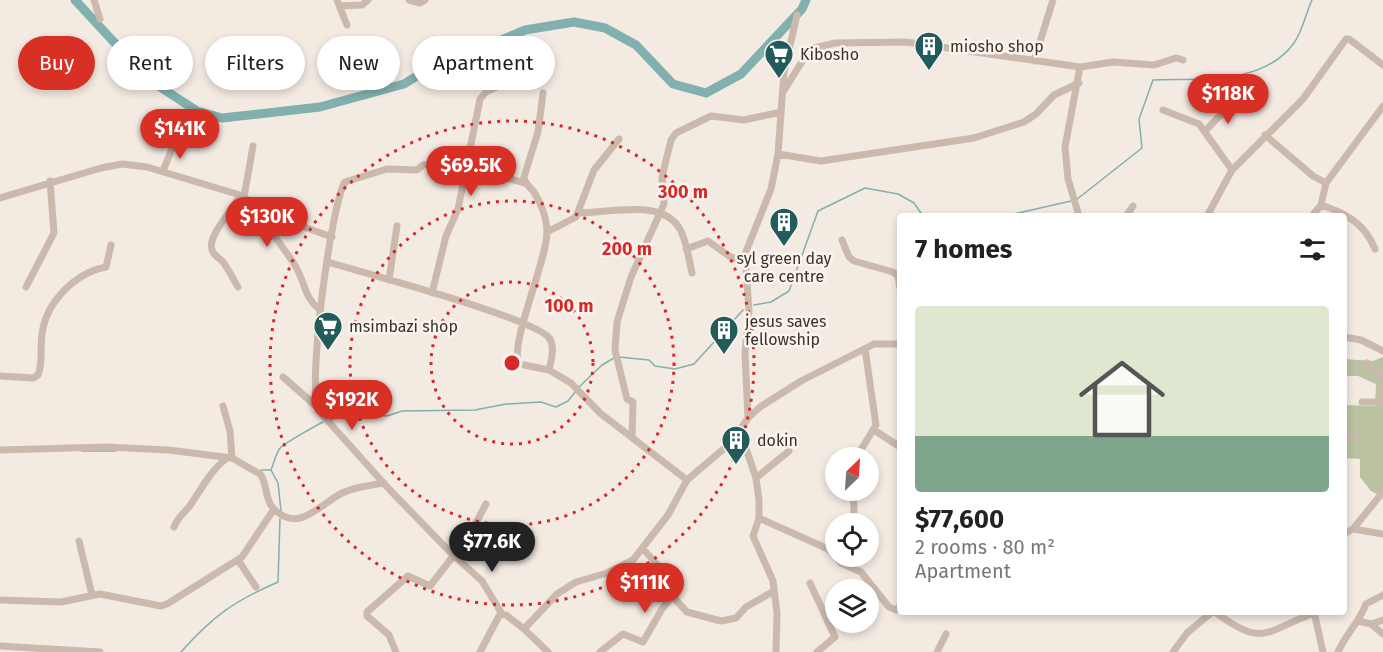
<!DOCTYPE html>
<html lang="en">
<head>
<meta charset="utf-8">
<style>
	:root { --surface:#fff; --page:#f2f2f2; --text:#222; --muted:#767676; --line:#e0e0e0; --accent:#d93025 }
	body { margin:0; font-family:"Fira Sans",sans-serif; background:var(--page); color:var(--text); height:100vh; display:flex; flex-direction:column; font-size:22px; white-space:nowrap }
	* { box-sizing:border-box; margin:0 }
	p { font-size:20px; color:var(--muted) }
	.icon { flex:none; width:33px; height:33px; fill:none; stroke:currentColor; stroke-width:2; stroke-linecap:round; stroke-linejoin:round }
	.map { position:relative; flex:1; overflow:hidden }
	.sheet { position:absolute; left:897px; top:213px; width:450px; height:402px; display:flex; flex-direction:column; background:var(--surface); border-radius:6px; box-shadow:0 3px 9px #0003 }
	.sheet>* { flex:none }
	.hud { position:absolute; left:18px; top:36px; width:570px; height:54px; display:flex; gap:12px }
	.needle { width:39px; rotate:25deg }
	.tools { position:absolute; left:825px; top:447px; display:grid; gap:12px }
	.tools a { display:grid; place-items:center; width:54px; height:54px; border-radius:50%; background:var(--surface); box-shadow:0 3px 9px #0003; font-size:30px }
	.price { position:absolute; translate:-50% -51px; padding:0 14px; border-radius:21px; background:var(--accent); color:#fff; font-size:20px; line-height:39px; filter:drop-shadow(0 2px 3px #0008) }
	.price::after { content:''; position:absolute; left:50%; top:36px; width:18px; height:14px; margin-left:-9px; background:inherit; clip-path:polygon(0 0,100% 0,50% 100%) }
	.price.selected { background:#222; color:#fff }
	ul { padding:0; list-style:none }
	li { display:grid; align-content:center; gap:12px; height:318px; padding:0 18px }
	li+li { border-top:2px solid var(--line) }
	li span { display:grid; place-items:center; height:186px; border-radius:6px; color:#555 }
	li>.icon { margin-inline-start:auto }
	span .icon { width:108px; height:108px; fill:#fffc; stroke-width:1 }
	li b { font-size:26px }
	h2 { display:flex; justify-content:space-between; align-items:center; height:72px; padding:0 18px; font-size:26px }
	.chip { padding:0 21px; border-radius:27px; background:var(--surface); box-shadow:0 3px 9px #0003; font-size:21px; line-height:54px }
	.chip.selected { background:var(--accent); color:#fff }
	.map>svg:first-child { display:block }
	.green { fill:#bac2a2 }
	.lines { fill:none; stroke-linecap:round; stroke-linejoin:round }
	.stream { stroke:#81b0ae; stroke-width:1.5 }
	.river { stroke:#81b0ae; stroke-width:9 }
	.minor { stroke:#ccb9ad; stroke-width:7 }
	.ring { fill:none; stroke:#d62828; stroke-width:3; stroke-dasharray:3 6 }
	.labels { text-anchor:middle; stroke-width:5; stroke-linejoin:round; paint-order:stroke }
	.poi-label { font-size:16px; fill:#3a2f2c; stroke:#faf4ef; text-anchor:start }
	.centre { fill:#d62828; stroke:#faf4ef; stroke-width:3 }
	.ring-label { font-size:18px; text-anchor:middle; font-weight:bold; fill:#d62828; stroke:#faf4ef; stroke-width:5; stroke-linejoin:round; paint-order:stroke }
</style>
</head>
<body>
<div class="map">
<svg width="1383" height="652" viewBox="0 0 1383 652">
	<rect width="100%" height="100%" fill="#f3eae2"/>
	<path class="green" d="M1383,357V494L1381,496L1371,491L1360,477V459L1344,458V405L1375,406L1376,384L1358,376H1344V359L1373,361Z"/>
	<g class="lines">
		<path class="stream" d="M1076,200L1142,148L1139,119L1153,80C1198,78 1263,86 1294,43C1302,32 1306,13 1312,0
			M1005,216L1071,201
			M754,305L771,302L789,291L818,211L865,188L898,194L914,203L923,216
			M619,357L649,360L655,366L675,369L694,364L743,310
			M579,387L602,365L614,358
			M330,420L350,413L387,416L402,411L475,410L506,404L541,402L556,407L568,401L576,391
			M82,451H116
			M261,470H271
			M281,511L278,483L271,470C274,463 276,452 281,447C287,442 315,426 323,422
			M181,652C213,616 234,601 278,582L280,519"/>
		<path class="river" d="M75,0L148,79L197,111L222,118L320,107L404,84L441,61L482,48L525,30L574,22L605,28L636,45L673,84L706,93L741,74L802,9L806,0"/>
		<path class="minor" d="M94,0L100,19
			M337,0L347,25
			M409,0L420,3L425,0
			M340,6L362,5L368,0
			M1034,61L1053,0
			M783,92L810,49L835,43L906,42L1080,67L1113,62L1154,65L1176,58L1183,60
			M543,93L538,132L524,177C525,184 530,187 534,192C541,203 547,219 547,232C547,261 509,344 519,364L549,370L571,383L600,413L687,480
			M1163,110L1199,124L1232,170
			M1206,130L1232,103
			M1265,135L1313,176L1326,183L1383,106
			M778,154L821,161L974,138L1024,122L1036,114L1054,95L1079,83
			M163,171L175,141
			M244,197L253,146
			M0,198L101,168L122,164L147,167L240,195L276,217L332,237
			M1321,205L1326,183
			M265,211C268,235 286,248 297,269C305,284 305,298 319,309
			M579,213C610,213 664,197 681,231C687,244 689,260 692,273
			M1079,216L1068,179L1065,147L1080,67
			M1126,216L1133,206
			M1207,216L1232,170L1303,99L1346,39H1349L1383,65
			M1312,216L1321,205C1346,213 1365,224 1375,249
			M547,232L576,217L594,170L619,139
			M842,240L849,257L854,261L893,272L898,276L900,288
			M686,249L708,241L729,256L744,262
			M328,262C360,272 539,319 550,339C555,348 551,361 549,370
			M389,280L397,226
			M26,287L54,233L50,181
			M238,287C233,279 229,270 223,262C220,259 215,256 213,252C204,238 234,210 240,195
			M432,293L446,236L458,209L480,99L487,91L495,88
			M1344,337L1361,340L1383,351
			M1367,363L1383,378
			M0,376L33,378L38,375C43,364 40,347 42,334C46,302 75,273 106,267L111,245
			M283,377L316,406
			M1383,387V402
			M1362,402H1383
			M223,406L230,431L232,458
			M748,418L745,352L749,311L745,254L771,189L778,154L784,72L797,15
			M874,430L900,447
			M740,431L756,478L759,500V518L753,536L773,581L777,613L776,652
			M632,437L633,402L627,399L615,350L617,322L631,277L664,204L662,177L671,140L676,133L711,116L744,120L781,112
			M1344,439L1356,436
			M0,450L106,447L169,450L232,458L260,474C268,484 264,498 273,508C298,535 320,504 342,493C355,487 370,485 384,483
			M856,458L876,425L865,349
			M756,478L789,451
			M759,518L828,549L841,563L861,572L889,607L896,610L900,606
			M849,524C856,515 855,500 850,490
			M174,527C178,516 185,513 191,504C202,488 211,470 227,458
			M1353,529L1383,492
			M1344,534L1353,529L1383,534
			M79,541L92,595
			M828,549L836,540
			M452,554L471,532L486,504
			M238,560L256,587
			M810,583L835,637L817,652
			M673,597L687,612L721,621L736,618L746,607L774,591
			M0,600L61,602L100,594L161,606L167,604L242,557L274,509
			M1215,612C1263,648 1264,632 1314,613
			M1314,612L1323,652
			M502,614L482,581L452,554L388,488L319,411C306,391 331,204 345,182L387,169L417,170L423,165L436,164L473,169L525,183
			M1358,621L1371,624L1383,634
			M1371,624L1383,620
			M524,629L548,652
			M0,646L100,652
			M396,652L389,635L367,616V612L408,576L430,586L454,555
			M480,652L500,614L506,615L524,629L557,594L576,582L607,573L633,560L668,515L687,480L733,441L748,418L760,407L801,381L874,344H900
			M600,652L623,634L643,642L662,609L674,594L667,575L643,549
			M937,652L946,634
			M1173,652L1187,633L1212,612
			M1338,652C1346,634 1360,621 1366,604L1383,595"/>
	</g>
	<g class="ring">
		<circle cx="512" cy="363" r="81"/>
		<circle cx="512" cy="363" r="162"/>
		<circle cx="512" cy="363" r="242"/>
	</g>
	<defs>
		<g id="building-pin" transform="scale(1.5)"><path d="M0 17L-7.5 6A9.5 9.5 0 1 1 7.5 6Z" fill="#225b5b" stroke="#faf4ef"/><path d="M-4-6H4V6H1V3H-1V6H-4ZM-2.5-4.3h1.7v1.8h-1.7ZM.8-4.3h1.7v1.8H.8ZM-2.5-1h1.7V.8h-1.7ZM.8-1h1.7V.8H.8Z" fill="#fff"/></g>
		<g id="supermarket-pin" transform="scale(1.5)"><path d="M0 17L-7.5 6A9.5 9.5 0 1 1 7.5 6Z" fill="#225b5b" stroke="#faf4ef"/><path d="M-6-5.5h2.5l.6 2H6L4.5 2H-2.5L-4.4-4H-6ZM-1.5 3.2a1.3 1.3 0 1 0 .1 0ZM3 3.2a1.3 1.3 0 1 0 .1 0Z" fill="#fff"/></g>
	</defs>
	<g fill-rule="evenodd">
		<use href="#building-pin" x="929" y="46"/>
		<use href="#supermarket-pin" x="779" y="54"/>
		<use href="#building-pin" x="784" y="222"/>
		<use href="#supermarket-pin" x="328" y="326"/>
		<use href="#building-pin" x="724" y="330"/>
		<use href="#building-pin" x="736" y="440"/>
	</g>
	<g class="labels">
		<g class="poi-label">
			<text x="950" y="52">miosho shop</text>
			<text x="800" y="60">Kibosho</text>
			<text x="784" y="264" text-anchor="middle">syl green day<tspan x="784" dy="18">care centre</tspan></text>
			<text x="745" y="327">jesus saves<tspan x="745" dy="18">fellowship</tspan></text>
			<text x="349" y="332">msimbazi shop</text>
			<text x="757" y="446">dokin</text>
		</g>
	</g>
	<circle cx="512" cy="363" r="9" class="centre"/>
	<g class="ring-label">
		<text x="683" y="198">300 m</text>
		<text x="627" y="255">200 m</text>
		<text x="569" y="312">100 m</text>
	</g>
</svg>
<div class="tools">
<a><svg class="needle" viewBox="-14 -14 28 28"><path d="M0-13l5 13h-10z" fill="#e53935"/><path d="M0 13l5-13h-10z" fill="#767676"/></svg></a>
<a><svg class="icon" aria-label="locate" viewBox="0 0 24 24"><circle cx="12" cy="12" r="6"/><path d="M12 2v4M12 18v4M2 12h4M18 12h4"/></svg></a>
<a><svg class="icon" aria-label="layers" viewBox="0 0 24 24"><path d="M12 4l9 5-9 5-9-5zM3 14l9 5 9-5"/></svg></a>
</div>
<b class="price" style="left:1228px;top:125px">$118K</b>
<b class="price" style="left:180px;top:160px">$141K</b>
<b class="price" style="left:471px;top:197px">$69.5K</b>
<b class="price" style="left:267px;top:248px">$130K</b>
<b class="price" style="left:352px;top:431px">$192K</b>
<b class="price selected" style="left:492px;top:573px">$77.6K</b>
<b class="price" style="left:645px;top:614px">$111K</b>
<div class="hud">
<a class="chip selected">Buy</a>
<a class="chip">Rent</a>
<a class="chip">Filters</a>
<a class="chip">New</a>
<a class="chip">Apartment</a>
</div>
<section class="sheet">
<h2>7 homes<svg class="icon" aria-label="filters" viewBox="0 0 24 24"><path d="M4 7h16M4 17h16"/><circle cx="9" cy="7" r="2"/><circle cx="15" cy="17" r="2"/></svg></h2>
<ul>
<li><span style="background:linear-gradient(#dfe7d0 70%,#7fa58c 0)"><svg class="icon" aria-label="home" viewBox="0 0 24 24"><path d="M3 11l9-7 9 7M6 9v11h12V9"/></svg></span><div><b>$77,600</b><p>2 rooms · 80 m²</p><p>Apartment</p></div></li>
</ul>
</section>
</div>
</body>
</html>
